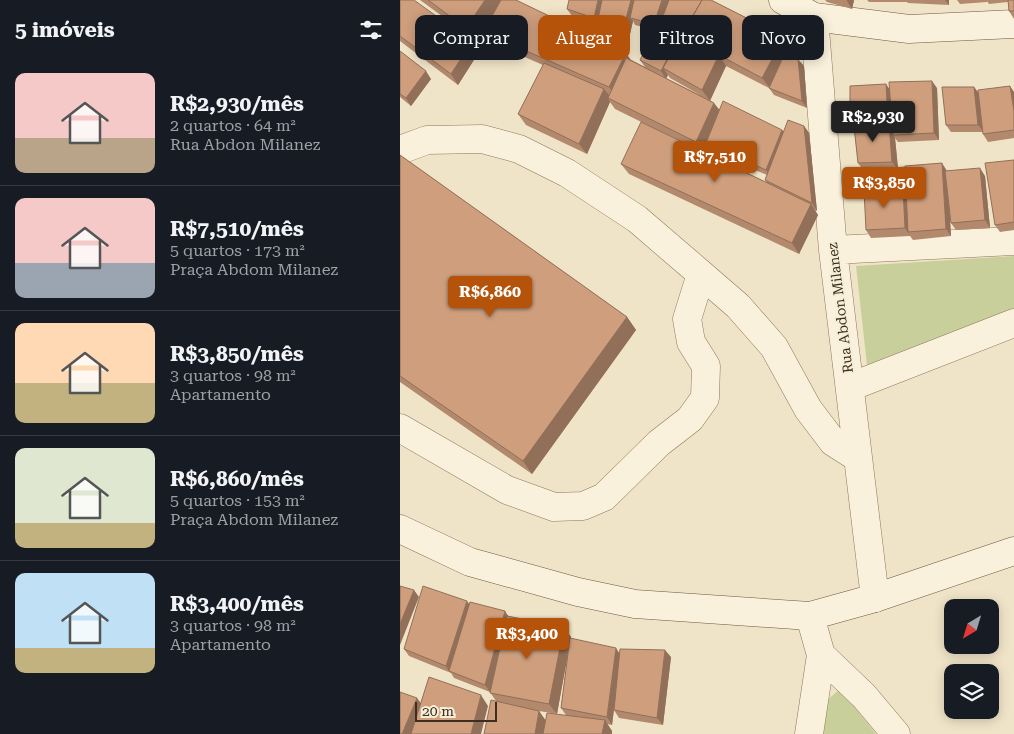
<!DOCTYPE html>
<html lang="pt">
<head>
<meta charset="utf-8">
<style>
	:root { --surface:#171b24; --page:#242831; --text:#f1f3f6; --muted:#9ea1a6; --line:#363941; --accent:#b45309 }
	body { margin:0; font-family:"Roboto Serif",serif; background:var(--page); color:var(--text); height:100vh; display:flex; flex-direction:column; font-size:19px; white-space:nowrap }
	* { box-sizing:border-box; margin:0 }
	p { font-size:16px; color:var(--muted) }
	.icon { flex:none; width:28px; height:28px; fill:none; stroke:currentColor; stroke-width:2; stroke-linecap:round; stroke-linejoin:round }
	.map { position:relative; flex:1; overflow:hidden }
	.panel { display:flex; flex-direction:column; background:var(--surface); width:400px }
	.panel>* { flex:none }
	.top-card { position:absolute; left:15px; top:15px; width:475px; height:45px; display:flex; gap:10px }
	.needle { width:32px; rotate:218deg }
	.tools { position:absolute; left:544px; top:599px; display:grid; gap:10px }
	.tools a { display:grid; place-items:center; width:55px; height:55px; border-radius:10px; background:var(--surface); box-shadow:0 2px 12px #0003; font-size:25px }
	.scale { position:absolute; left:15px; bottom:12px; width:82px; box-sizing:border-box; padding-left:5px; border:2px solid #3d2e20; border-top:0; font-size:14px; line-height:18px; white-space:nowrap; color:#3d2e20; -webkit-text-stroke:4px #f7eed8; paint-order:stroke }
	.price { position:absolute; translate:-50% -42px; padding:0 11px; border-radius:5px; background:var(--accent); color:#fff; font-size:16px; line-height:32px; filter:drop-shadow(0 1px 2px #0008) }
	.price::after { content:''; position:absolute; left:50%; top:30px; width:15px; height:11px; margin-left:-8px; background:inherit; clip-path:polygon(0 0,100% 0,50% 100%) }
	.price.current { background:#222; color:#fff }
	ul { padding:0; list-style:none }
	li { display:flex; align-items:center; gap:15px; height:125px; padding:0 15px }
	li+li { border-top:1px solid var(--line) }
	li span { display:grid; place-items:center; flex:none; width:140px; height:100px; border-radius:10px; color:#555 }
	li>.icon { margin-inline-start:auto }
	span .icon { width:60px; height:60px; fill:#fffc; stroke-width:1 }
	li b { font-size:21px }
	h2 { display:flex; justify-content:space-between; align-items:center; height:60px; padding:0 15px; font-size:21px }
	.pill { padding:0 18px; border-radius:10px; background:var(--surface); box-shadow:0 2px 12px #0003; font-size:18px; line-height:45px }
	.pill.current { background:var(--accent); color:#fff }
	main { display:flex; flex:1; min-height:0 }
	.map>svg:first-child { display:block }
	.green { fill:#c9cf9b }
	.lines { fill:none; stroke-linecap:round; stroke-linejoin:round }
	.minor-casing { stroke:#8d765c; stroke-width:29 }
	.secondary-casing { stroke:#6f573f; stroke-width:29 }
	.minor { stroke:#faf1dc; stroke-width:28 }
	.secondary { stroke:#faf1dc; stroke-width:28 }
	.wall { fill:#b2896c; fill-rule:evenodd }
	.shaded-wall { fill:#916f58 }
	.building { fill:#cf9f7d; stroke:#916f58 }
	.labels { text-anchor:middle; stroke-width:4; stroke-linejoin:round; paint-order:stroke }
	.street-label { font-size:14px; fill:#3d2e20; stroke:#f7eed8 }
</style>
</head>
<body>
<main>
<section class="panel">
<h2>5 imóveis<svg class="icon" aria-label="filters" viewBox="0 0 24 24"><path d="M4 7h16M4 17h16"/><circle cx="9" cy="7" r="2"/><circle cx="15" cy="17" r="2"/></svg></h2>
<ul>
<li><span style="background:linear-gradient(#f6c9c9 65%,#b9a48a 0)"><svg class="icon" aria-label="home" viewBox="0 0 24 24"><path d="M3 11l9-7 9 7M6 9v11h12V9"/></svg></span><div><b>R$2,930/mês</b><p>2 quartos · 64 m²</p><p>Rua Abdon Milanez</p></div></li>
<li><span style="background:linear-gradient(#f6c9c9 65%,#9aa5b1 0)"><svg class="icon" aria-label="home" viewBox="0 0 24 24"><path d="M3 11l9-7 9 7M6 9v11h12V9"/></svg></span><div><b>R$7,510/mês</b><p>5 quartos · 173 m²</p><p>Praça Abdom Milanez</p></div></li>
<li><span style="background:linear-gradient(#ffd9b3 60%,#c2b280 0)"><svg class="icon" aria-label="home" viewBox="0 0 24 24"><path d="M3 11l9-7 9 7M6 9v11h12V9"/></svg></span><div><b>R$3,850/mês</b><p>3 quartos · 98 m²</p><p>Apartamento</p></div></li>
<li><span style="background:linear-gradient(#dfe7d0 75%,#c2b280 0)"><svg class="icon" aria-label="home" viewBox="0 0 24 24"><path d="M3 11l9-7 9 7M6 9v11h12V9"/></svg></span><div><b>R$6,860/mês</b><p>5 quartos · 153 m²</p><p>Praça Abdom Milanez</p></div></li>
<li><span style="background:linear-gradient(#bfe0f5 75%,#c2b280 0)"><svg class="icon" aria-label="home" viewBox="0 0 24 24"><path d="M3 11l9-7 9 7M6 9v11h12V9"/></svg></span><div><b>R$3,400/mês</b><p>3 quartos · 98 m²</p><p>Apartamento</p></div></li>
</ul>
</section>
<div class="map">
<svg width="614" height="734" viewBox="0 0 614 734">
	<rect width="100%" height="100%" fill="#f0e4c8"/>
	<path class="green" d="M614,256V309L467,365L456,266Z
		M440,689L476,734H422L425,702Z"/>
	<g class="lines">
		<g class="minor-casing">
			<path id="minor" d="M414,17L433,250L475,598
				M0,150L27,140L82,139L119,149L167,173L237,219L301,274L287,319L291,342L306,366L305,398L290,419L259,443L204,497L183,506L154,507L107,490L0,428
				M433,250L614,241
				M301,274L338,306L374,347L408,409L433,442L458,458
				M450,387L614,323
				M410,616L421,655L464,696L496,734
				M409,734L421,655"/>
		</g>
		<g class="secondary-casing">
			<path id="secondary" d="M383,0L414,17L509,29L614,24
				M0,529L70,562L178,592L235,604L410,616L475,598L614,551"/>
		</g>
		<use href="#minor" class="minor"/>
		<use href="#secondary" class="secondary"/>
	</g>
	<path class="wall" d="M0,0L79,52L58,85L0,41Z
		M20,0H116L245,67L240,60L255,30L235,25L233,21L230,34L204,26L200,22L199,25L172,16L167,9L311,0L384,37L391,47L388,54L404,66L407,108L374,95L369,88L326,66L310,100L319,110L382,130L384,132L404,126L409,133L417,211L414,209L418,215L399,254L229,174L221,164L294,148L215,109L210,102L187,154L126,125L118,114L143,65L90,42L83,32L90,19L75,40ZM264,17L268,23L285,30L283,34L263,21ZM268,75L270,78L302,96L266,78ZM307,145L311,151L367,175L365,180L367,183L303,152Z
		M425,0H454L452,9L427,2Z
		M467,0H549V5L508,3L507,2H469Z
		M557,0H614V19L609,11L608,2L589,4L587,1V2L560,4Z
		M0,51L31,79L11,106L0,97Z
		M486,84L490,90L537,88L539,140L498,142L495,138L498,168L547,171L585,176L590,228L556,230L551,223L549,205L551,236L513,240L510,236L471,238L466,230V190L468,171H464L458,163L454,128L450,122Z
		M574,87L578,92H614V138L588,142L583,134V132H551L546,125Z
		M0,155L227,317L236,330L132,474L0,382Z
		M614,160V230L600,232L595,225Z
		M69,604L109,616L171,637V639L219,653L271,657L263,725L219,718L214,710L215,699L212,725L207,724L212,731V734H84L96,701L90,692L54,678L51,673L9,656L4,649ZM168,653L161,708L166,715L145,720L139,711L157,714Z"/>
	<path class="shaded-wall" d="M85,0H104L75,40L66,28Z
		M198,0H206L198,19L200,22L199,25L194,18Z
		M231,0H238L230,18L233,21L230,34L224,26Z
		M262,0H270L263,16L264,17L259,32L254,24Z
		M447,0H454L452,9L447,1Z
		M545,0H549V5Z
		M281,32L287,40L263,68Z
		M384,37L391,47L370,88L362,78Z
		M72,42L79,52L58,85L51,74Z
		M226,53L233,63L217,97L209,87Z
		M319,55L326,66L310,101L302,90Z
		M398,59L404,66L407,108L402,101Z
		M263,68L268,75L266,79L261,71Z
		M26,71L31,79L11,106L6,98Z
		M532,81L537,88L539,140L534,133Z
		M486,84L491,92L493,126L488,119Z
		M610,86L614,92V111Z
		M574,87L579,94L584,132L578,125Z
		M204,89L212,99L208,98L210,102L187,154L179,144Z
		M314,103L322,113L306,143L307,145L303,152L296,142Z
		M489,123L495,131L493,135L495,138L498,169L492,162Z
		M404,126L409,133L417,211L412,203Z
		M382,130L387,137L371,177L366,170Z
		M542,163L547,171L551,236L546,229Z
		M580,168L585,176L590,228L585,220Z
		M503,188L508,196V232L510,236L505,228Z
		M411,204L418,215L399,254L392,243Z
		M227,317L236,330L132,474L123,461Z
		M14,590L19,597L0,645V624Z
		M67,601L72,608L49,671L46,666Z
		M105,611L110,619L90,692L85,685Z
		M164,627L171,637L157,714L149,704Z
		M216,648L221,656L212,725L207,717Z
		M265,650L271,657L263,725L257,718Z
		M81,695L88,706L81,734H71Z
		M17,698L23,706L11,734H2Z
		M139,711L146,721L144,734H135Z
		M205,720L212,731V734H202Z"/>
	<path class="building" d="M0,0H14L72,42L51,74L0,36Z
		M28,0H85L66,28Z
		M101,0H116L226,53L209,87L83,32Z
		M169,0H198L194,18L167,9Z
		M202,0H231L224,26L198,19Z
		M234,0H262L254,24L230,18Z
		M269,0H302L287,26L263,16Z
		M302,0H311L384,37L362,78L319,55L302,90L263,68Z
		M608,0H614V11H609Z
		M260,20L281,32L261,71L240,60Z
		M0,51L26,71L6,98L0,94Z
		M385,53L398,59L402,101L369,88Z
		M226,58L314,103L296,142L208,98Z
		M144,63L204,89L179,144L118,114Z
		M532,81L534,133L493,135L489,82Z
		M486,84L488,119L450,122V86Z
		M610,86L614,111V130L583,134L578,90Z
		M542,87H574L578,125H546Z
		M323,101L382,130L366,170L306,143Z
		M388,120L404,126L412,203L365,180Z
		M241,122L411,204L392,243L221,164Z
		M489,123L492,162L458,163L454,126Z
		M0,155L227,317L123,461L0,376Z
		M614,160V222L595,225L585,163Z
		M542,163L546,229L508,232L505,166Z
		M505,167V189H503V188L466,190L464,171Z
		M580,168L585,220L551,223L545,171Z
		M503,188L505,228L466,230L464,190Z
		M0,586L14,590L0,624Z
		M23,586L67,601L46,666L4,649Z
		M70,602L105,611L85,685L49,671Z
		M107,616L164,627L149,704L90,693Z
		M170,638L216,648L207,717L161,708Z
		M220,649L265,650L257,718L214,710Z
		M29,677L81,695L71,734H11Z
		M0,692L17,698L2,734H0Z
		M91,700L139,711L135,734H84Z
		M147,713L205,720L202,734H143Z"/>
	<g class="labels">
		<g class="street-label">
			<text transform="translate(440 308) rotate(-97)" y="5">Rua Abdon Milanez</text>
		</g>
	</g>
</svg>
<div class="tools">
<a><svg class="needle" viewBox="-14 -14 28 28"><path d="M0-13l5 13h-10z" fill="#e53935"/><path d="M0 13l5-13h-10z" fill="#9ea1a6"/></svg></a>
<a><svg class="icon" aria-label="layers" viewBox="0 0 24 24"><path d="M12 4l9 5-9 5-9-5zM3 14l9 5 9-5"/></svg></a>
</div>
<div class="scale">20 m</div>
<b class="price current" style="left:473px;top:143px">R$2,930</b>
<b class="price" style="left:315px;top:183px">R$7,510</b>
<b class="price" style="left:484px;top:209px">R$3,850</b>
<b class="price" style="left:90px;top:318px">R$6,860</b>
<b class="price" style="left:127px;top:660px">R$3,400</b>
<div class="top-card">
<a class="pill">Comprar</a>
<a class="pill current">Alugar</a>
<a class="pill">Filtros</a>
<a class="pill">Novo</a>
</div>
</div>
</main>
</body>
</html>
